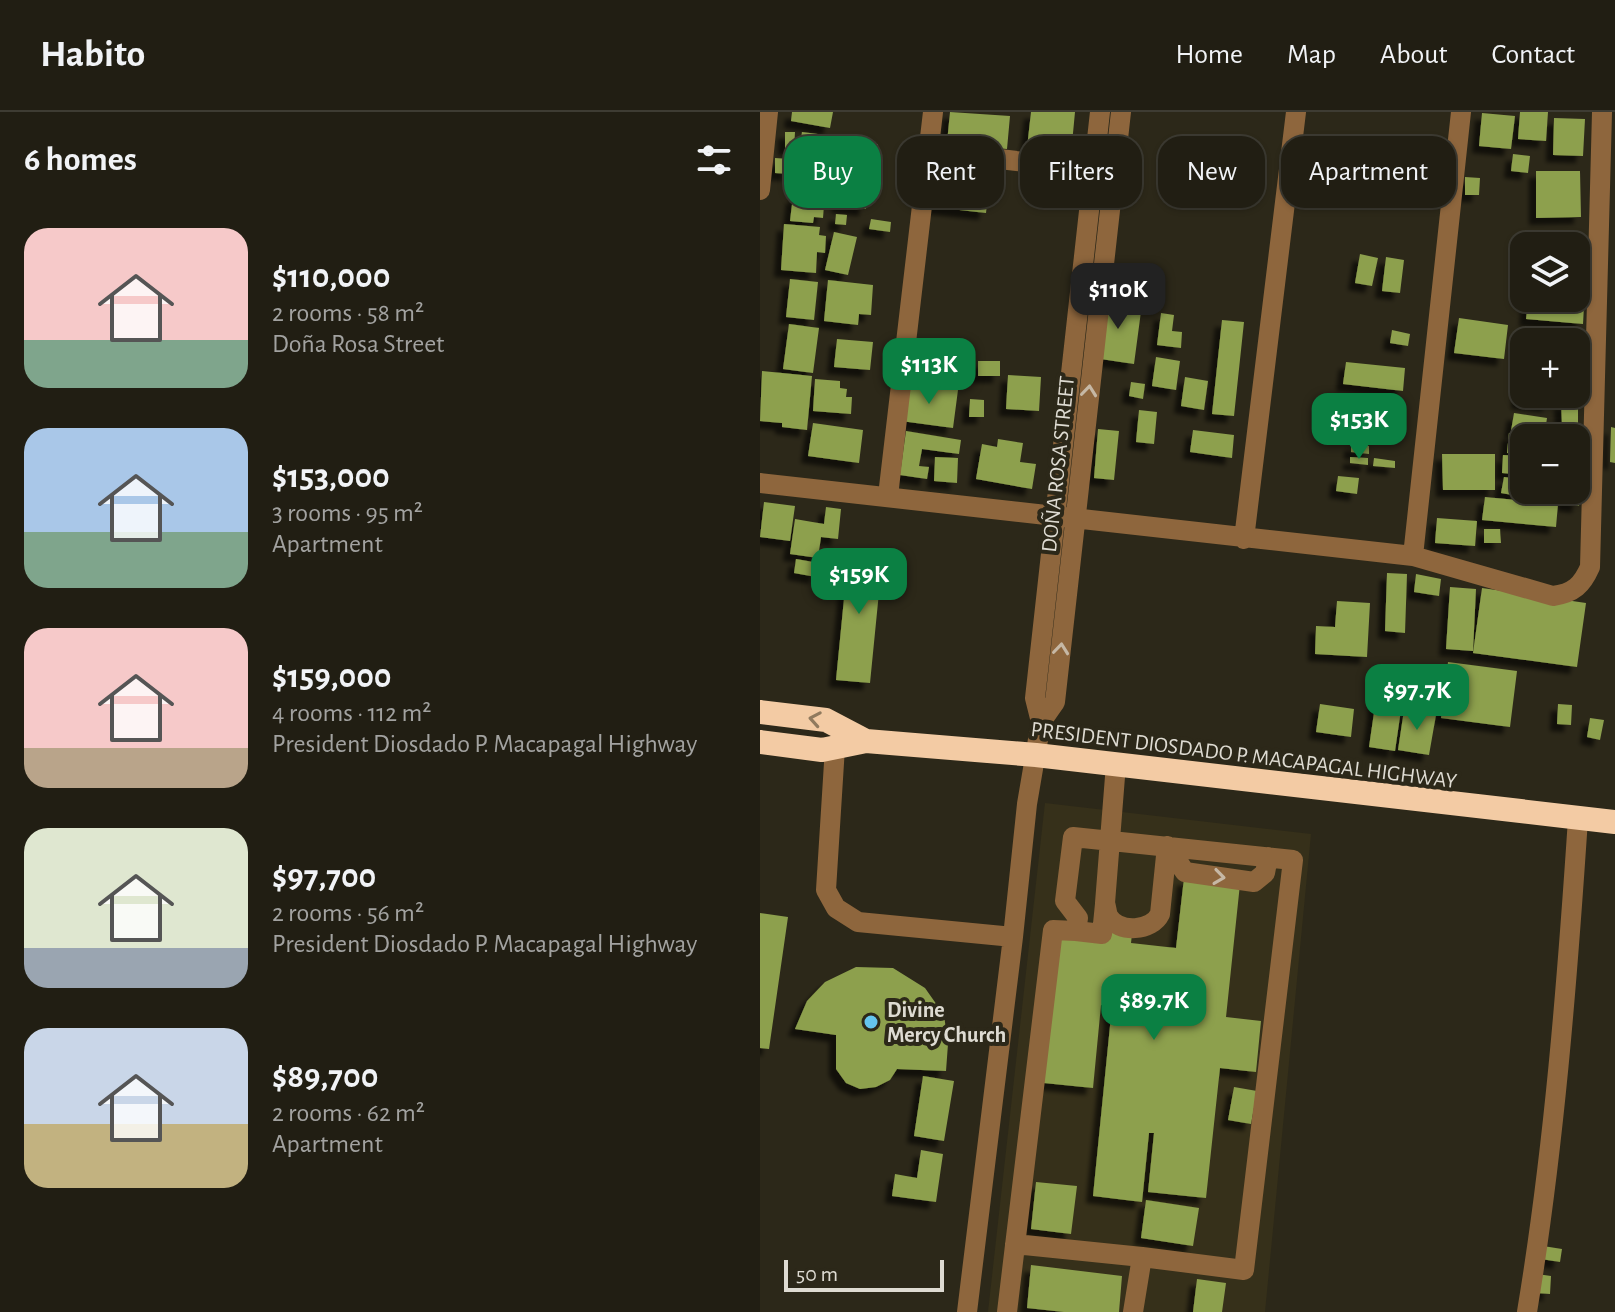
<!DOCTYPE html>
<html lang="en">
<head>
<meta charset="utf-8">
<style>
	:root { --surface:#211e13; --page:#2d2b21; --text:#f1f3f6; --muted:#a2a2a0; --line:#3e3c33; --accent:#0b8043 }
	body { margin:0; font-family:"Alegreya Sans",sans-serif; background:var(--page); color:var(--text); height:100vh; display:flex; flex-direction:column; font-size:30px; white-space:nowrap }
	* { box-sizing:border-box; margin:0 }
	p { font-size:26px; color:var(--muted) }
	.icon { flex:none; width:44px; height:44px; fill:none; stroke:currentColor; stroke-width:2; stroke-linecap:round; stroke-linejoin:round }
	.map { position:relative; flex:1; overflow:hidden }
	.details { display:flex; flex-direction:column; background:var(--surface); width:760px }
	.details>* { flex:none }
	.banner { position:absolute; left:24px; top:24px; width:710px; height:72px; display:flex; gap:16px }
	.buttons { position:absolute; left:750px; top:120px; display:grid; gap:16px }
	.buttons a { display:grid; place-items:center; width:80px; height:80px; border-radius:16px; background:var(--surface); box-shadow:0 2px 6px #0004,0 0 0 2px var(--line); font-size:40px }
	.scale { position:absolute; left:24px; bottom:20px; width:160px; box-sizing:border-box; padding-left:8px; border:4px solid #dedbd2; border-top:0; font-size:22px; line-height:28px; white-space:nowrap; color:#dedbd2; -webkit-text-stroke:6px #2c2819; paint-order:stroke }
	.price { position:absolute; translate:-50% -68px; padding:0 18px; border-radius:16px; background:var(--accent); color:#fff; font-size:26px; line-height:52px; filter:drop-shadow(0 2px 4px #0008) }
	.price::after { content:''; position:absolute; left:50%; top:48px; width:24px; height:18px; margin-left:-12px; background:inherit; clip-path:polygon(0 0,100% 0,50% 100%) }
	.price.active { background:#222; color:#fff }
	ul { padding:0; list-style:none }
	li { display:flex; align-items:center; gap:24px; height:200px; padding:0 24px }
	li span { display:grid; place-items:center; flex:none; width:224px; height:160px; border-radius:24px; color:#555 }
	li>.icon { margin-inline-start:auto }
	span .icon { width:96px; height:96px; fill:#fffc; stroke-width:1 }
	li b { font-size:34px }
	h2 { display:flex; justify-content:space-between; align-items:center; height:96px; padding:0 24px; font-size:34px }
	.chip { padding:0 28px; border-radius:24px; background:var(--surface); box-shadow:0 2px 6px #0004,0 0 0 2px var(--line); font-size:28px; line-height:72px }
	.chip.active { background:var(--accent); color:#fff }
	header { display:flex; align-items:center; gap:48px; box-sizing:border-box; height:112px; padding:0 40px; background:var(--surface); border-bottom:2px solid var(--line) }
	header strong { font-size:38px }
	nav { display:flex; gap:44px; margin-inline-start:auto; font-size:28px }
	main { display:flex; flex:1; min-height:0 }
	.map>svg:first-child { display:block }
	.built { fill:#36301a }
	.building { fill:#8da04e; filter:url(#shadow) }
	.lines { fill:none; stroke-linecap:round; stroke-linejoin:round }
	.minor { stroke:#8e663d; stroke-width:20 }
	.highway { stroke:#f3cba4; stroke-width:24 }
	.oneway { stroke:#c6b8a5 }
	.oneway2 { stroke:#907a5e }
	.poi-dot { fill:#65c5ee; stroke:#2c2819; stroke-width:3 }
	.labels { text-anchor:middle; stroke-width:8; stroke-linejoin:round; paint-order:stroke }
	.street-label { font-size:22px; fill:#dedbd2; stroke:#2c2819 }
	.poi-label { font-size:22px; font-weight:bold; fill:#dedbd2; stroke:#2c2819; text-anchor:start }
</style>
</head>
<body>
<header>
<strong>Habito</strong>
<nav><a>Home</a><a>Map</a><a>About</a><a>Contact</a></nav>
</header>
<main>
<section class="details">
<h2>6 homes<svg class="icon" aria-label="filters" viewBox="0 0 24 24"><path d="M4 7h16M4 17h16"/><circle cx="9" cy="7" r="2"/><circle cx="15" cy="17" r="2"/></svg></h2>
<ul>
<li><span style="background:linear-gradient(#f6c9c9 70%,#7fa58c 0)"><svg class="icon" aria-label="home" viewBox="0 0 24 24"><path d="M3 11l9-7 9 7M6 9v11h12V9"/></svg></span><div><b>$110,000</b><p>2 rooms · 58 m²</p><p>Doña Rosa Street</p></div></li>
<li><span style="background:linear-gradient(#a9c7e8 65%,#7fa58c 0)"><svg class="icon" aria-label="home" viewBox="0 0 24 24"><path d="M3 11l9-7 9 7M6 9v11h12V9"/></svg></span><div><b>$153,000</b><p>3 rooms · 95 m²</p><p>Apartment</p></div></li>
<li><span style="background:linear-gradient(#f6c9c9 75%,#b9a48a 0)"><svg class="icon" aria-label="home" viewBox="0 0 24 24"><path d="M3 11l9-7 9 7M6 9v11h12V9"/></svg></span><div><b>$159,000</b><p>4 rooms · 112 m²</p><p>President Diosdado P. Macapagal Highway</p></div></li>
<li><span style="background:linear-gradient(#dfe7d0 75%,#9aa5b1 0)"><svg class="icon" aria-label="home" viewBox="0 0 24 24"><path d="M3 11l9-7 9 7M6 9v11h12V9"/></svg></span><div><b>$97,700</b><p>2 rooms · 56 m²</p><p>President Diosdado P. Macapagal Highway</p></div></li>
<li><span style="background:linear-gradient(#c9d6e8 60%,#c2b280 0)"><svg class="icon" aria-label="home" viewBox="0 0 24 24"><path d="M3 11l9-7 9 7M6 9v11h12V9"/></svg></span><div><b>$89,700</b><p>2 rooms · 62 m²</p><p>Apartment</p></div></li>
</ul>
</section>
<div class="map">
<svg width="855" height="1200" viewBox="0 0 855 1200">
	<defs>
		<filter id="shadow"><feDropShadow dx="-7" dy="7" stdDeviation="2" flood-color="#0009"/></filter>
	</defs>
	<rect width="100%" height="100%" fill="#2c2819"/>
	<path class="built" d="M285,691L551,722L505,1200H228Z"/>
	<path class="building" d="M32,0H73L70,16L31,9Z
		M190,0L250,4L247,37L187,31Z
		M271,0H315L311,42L267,36Z
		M760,0H788L786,29L758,27Z
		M722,1L755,4L751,37L719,34Z
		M794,6L825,7L823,44L793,43Z
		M25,20H35L34,37L25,36Z
		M42,20L65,23L64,37L74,39L70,63L32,59L34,40H39Z
		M81,31L118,32L116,66L79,64Z
		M753,42L770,44L768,61L751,59Z
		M15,46L29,47V62L15,61Z
		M178,48L231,54L226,101L173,95Z
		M776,59H820L821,105L776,106Z
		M705,65L720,66L719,83H705Z
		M81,69L108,71L106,97L78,94Z
		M38,72L52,73L51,79L65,81L63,106L54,105L53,111L30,109L33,84L37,85Z
		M76,102L87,103L86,113L75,112Z
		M111,107L131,110L130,120L109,117Z
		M24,112L60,115L59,123L66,124L65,141L57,140L56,161L21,158Z
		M74,120L97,125L88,163L65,158Z
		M600,142L618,146L612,174L595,171Z
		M626,145L644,148L640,181L622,179Z
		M30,167L58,170L54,208L26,205Z
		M816,167H825L824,189L816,188Z
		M68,168L113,173L111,203L99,202L98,213L64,209Z
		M343,186L382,192L374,252L334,246Z
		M768,189L824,194L823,212L766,207Z
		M401,201L414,203L412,219L422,220L421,236L397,233Z
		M699,206L748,213L744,247L694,241Z
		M462,208L484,210L474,304L452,302Z
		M29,212L59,216L53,261L23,257Z
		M768,216L795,218L794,230H767Z
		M632,218L650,222L648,234L630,231Z
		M77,227L113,230L110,258L74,255Z
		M816,244H824V258H816Z
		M396,245L420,249L416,278L392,274Z
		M218,249H240V264H218Z
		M586,250L645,256L643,279L583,272Z
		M761,258H764V282H790L789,293L758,290Z
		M2,259L52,264L47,318L22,315V311L0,309Z
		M248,263L281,265L279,299L246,297Z
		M425,265L448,269L444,298L421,294Z
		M55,267L80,269V276L87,277L86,285H92L91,302L53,299Z
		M371,270L385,272L383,287L369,284Z
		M145,272L198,278L193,316L141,309Z
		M210,287L224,288V305H209Z
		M801,290H818V313L802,314Z
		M379,298L397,300L394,332L376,330Z
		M625,298L642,301L639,315L623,312Z
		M754,301L787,306L784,326H764V342L747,341L749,321L779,323L751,319Z
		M53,311L103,318L99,351L48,344Z
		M851,315L855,316V351L850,350Z
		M338,317L359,319L354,368L334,366Z
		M433,318L474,323L472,346L430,340Z
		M146,319L201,328L199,342L162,337L159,354L169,355L167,367L140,363Z
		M238,327L263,331L260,350L276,352L272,377L216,367L222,332L237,335Z
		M591,332L609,334V342L591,340Z
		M682,342H735V378H683Z
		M743,343L764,344V363L742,361Z
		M175,345L198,346L197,371L174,369Z
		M590,345L608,346V353L590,351Z
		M614,346L635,349V356L613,354Z
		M578,364L599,366L597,382L576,379Z
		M744,365L760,367L758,384L741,381Z
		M783,378H797L796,389L782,388Z
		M805,382L820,384L819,394L804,392Z
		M725,385L798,392L796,415L722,408Z
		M4,390L35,394L30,429L0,425Z
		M66,395L81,397L78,427L61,425L58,446L30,442L35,407L64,412Z
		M677,406L717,409L715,434L675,431Z
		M724,417H740L741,431H724Z
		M89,436L123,440L110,571L76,568Z
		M36,447L59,451L56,465L34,461Z
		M627,461L647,462L645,521L625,519Z
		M656,462L681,467L679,484L654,480Z
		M690,475L716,477L713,539L686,537Z
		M722,476L826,491L817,555L713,541Z
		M577,489L610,491L607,545L555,542L556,514L575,515Z
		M688,550L757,559L750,615L681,606Z
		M617,580L643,584L635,639L609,635Z
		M658,582L677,585L675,600L656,597Z
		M560,592L594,597L591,625L556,620Z
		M798,592L812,593L811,613L797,612Z
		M644,598L676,603L669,643L638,638Z
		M830,606L844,608L840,628L827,625Z
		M424,766L480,772L466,905L501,909L496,960L460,956L446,1086L388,1080L394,1021H389L382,1090L333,1084L352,894L341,893L333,976L284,971L299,826L344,818L372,822L371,831L416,836Z
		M0,801L28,805L9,937L0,936Z
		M96,855L133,856L165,876L184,903L188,932L186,959L137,957L130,968L116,975L100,977L86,971L76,957V923L35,917L47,889L65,870Z
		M163,964L194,969L184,1029L154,1024Z
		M474,975L497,979L491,1012L468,1008Z
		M161,1038L183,1042L176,1090L132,1084L135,1062L157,1066Z
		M276,1070L317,1074L311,1122L271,1117Z
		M386,1088L439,1096L433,1134L381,1126Z
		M783,1134L802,1137L800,1150L781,1147Z
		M271,1153L362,1164L359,1200H304L267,1196Z
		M777,1162L791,1164L790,1182L776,1181Z
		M437,1167L466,1171L462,1200H433Z"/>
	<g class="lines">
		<path class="minor" d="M169,39L344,59
			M0,78L8,0
			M0,371L653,444L793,484C814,481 822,473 830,455L842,0
			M128,384L173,0
			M484,427L536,0
			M653,444L701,0
			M281,610L295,590L361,0
			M75,635L66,778L76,796L98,810L253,825
			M356,652L345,791C346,794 347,801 348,804C359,822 392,819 400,802L407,734
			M407,734L425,760L494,770L505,761L508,745
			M316,819L342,822L345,792
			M255,1132L382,1145L373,1200
			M207,1200L253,825L267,692L281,610L275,586L340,0
			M247,1200L293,818L316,819L318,806L305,789L313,725L533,748L484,1158L382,1145
			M767,1200C794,1037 807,872 818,707"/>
		<path class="highway" d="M0,600L66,608L106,629
			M0,630L62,638L106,629L276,643L855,710"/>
	</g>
	<defs><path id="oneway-chevron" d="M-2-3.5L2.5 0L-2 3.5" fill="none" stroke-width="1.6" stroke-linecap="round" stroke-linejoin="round" transform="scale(2)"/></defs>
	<g class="oneway">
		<use href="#oneway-chevron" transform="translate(329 279) rotate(-84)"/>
		<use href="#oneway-chevron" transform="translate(301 537) rotate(-84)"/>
		<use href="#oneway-chevron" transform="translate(459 765) rotate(8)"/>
	</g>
	<use class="oneway2" href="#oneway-chevron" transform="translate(55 607) rotate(-170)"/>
	<circle class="poi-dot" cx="111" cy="910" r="8"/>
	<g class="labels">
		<g class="street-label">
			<text transform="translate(297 352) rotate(-84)" y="8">DOÑA ROSA STREET</text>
			<text transform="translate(484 642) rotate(7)" y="8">PRESIDENT DIOSDADO P. MACAPAGAL HIGHWAY</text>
		</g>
		<g class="poi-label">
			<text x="127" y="905">Divine<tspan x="127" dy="25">Mercy Church</tspan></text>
		</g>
	</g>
</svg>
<div class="buttons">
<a><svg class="icon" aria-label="layers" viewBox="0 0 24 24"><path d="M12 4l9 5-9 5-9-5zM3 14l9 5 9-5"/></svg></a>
<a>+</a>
<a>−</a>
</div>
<div class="scale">50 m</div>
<b class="price active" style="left:358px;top:219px">$110K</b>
<b class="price" style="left:169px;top:294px">$113K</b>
<b class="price" style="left:599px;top:349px">$153K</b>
<b class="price" style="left:99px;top:504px">$159K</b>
<b class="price" style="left:657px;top:620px">$97.7K</b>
<b class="price" style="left:394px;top:930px">$89.7K</b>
<div class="banner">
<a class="chip active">Buy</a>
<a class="chip">Rent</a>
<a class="chip">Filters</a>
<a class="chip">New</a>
<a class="chip">Apartment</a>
</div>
</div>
</main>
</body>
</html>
